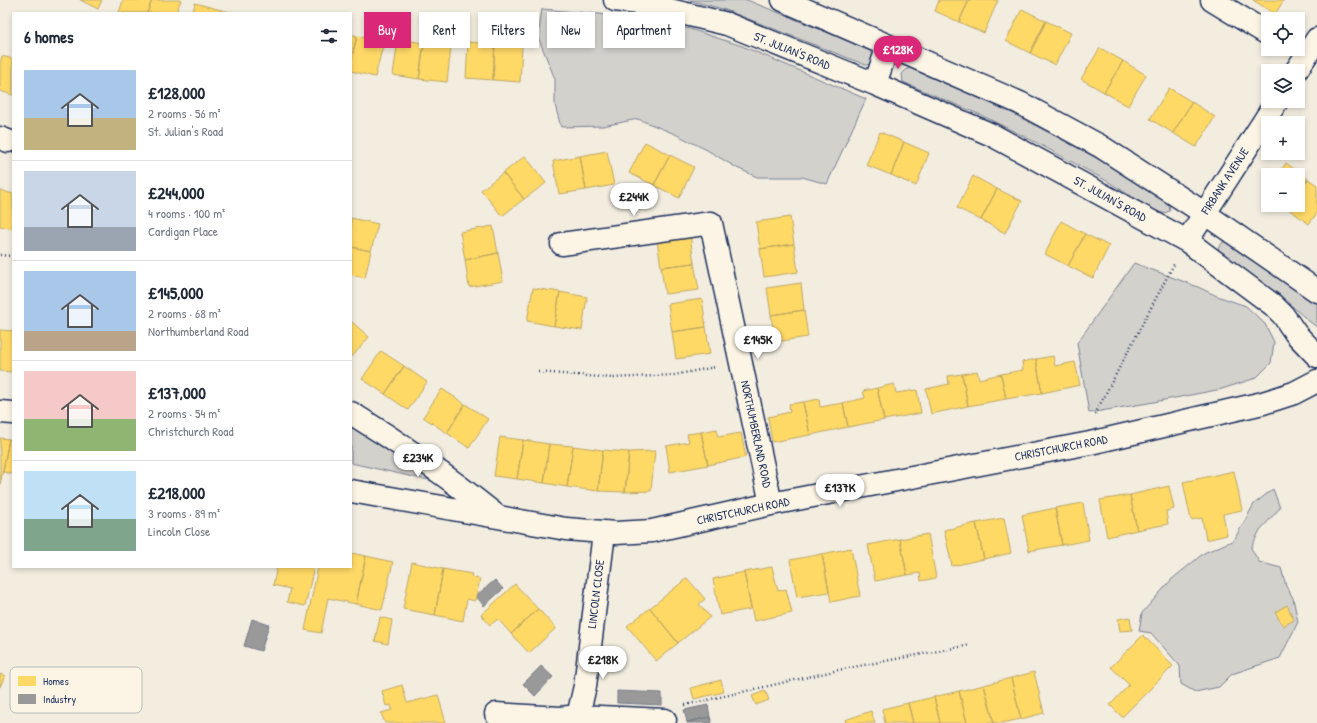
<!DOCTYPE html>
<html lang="en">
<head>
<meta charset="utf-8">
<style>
	:root { --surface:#fff; --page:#f2f2f3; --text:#1f2937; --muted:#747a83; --line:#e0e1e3; --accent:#db2777 }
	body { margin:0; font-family:"Patrick Hand",sans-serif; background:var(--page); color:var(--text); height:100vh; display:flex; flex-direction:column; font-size:15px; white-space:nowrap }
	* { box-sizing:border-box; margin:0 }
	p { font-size:13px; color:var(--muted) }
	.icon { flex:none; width:22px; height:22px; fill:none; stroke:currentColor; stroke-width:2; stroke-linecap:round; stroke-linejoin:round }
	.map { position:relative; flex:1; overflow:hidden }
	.details { position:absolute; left:12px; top:12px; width:340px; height:556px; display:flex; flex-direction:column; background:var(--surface); border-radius:0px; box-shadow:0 2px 6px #0003 }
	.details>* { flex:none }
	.top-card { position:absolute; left:364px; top:12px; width:380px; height:36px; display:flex; gap:8px }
	.controls { position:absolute; left:1261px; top:12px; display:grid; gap:8px }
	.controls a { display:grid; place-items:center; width:44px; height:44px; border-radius:0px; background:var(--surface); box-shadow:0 2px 6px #0003; font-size:20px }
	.price { position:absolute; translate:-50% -34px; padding:0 9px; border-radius:14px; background:#fff; color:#222; font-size:13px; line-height:26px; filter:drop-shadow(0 1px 2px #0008) }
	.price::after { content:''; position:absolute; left:50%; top:24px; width:12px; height:9px; margin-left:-6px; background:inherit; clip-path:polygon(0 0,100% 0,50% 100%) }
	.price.active { background:var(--accent); color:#fff }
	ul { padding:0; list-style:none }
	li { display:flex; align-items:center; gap:12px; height:100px; padding:0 12px }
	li+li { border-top:1px solid var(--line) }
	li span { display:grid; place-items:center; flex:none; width:112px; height:80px; border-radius:0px; color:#555 }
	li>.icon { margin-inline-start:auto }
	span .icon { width:48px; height:48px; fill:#fffc; stroke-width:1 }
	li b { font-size:17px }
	h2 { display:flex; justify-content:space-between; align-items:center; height:48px; padding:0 12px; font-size:17px }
	.tag { padding:0 14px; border-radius:0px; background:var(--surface); box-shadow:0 2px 6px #0003; font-size:14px; line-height:36px }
	.tag.active { background:var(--accent); color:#fff }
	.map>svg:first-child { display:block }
	.green { fill:#d3d1cc; stroke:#778095 }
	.homes { fill:#ffd966; stroke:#bba664 }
	.industry { fill:#999; stroke:#737987 }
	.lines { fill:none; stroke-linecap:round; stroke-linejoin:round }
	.minor-casing { stroke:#1b2f5e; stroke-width:25 }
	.path { stroke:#1b2f5e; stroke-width:2.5; stroke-dasharray:1 3; stroke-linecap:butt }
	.minor { stroke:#fcf5e5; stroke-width:22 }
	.labels { text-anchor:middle; stroke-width:4; stroke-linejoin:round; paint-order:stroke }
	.street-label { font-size:12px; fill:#1b2f5e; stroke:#fcf5e5 }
	.key { fill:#fcf5e5; stroke:#b8babc; stroke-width:1 }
	.key-label { font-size:11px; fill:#1b2f5e }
</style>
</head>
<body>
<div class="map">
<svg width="1317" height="723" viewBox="0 0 1317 723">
	<rect width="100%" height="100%" fill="#f3ede0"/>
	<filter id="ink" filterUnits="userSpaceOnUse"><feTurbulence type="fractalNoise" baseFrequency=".025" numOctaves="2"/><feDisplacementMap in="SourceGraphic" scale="8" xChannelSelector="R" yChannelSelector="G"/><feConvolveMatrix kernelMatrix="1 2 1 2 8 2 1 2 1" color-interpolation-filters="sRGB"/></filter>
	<g filter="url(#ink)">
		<path class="green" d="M688,0H747L869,49L874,57V64L866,65L723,9Z
			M542,9L622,16L690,29L742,46L866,99L827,184L802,177H757L737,168L707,150L675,134L638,119L603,126L561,127L555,105V79L538,37Z
			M913,68L999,106L1136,179L1169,203L1170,211L1164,213H1158L1107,181L1039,144L983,116L903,82L902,74L907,69Z
			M1223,242H1229L1317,300V327C1306,320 1297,310 1286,301C1265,285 1243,270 1221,254L1218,248Z
			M1134,263L1198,287L1217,296L1246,306L1265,324L1274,342L1271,363L1256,378L1222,389L1154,402L1089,413L1077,343Z
			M351,422L433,479L429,480L418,478L351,463Z
			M1273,489L1280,508L1260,530L1251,548L1259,562L1281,568L1286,586L1293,598L1298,622L1280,658L1232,674L1219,687L1195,692L1181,684L1180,666L1151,633L1139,631L1142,613L1172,579L1204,553L1234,540L1254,504Z"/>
		<path class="homes" d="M80,0H102L98,9Z
			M123,0H152L147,13H119Z
			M152,0H181L176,13H147Z
			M939,0H969L959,22L935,11Z
			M969,0H998L984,33L959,22Z
			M1253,0H1284L1275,14Z
			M195,3L221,10L220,13H193Z
			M1022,9L1046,21L1030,53L1006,41Z
			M221,10L236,13H220Z
			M1046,21L1071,33L1055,65L1030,53Z
			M351,34L357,36L351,61Z
			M357,36L384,42L375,77L351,71V61Z
			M398,39L424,43L419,79L393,75Z
			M468,42L495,44L493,80L466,78Z
			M424,43L451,47L447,82L419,79Z
			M495,44L522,46L520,82L493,80Z
			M1100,48L1123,61L1104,92L1081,79Z
			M2,56L13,59V95L0,91V64Z
			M1123,61L1146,75L1128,106L1104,92Z
			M1169,88L1192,102L1173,133L1150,119Z
			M1192,102L1215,117L1196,147L1173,133Z
			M880,132L904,142L891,175L866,165Z
			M645,142L670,155L654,185L629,173Z
			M904,142L929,153L916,186L891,175Z
			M607,151L614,185L586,190L580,156Z
			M670,155L694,167L679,198L654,185Z
			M525,156L546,183L524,199L503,173Z
			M580,156L586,190L559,194L553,161Z
			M1286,163L1308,179L1298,193V175H1278Z
			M503,173L524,199L502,216L481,190Z
			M973,176L997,189L981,220L957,208Z
			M1308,179L1317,185V213L1309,224L1287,208L1289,205H1298V193Z
			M997,189L1022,201L1005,233L981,220Z
			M0,190L13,194V229L0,226Z
			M790,217L794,244L760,249L756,222Z
			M351,218L378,224L371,251L351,247Z
			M1061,221L1085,234L1068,266L1045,254Z
			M493,226L498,253L465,260L460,232Z
			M1085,234L1109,246L1093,278L1068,266Z
			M690,235L694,263L661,267L657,240Z
			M794,244L798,272L764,277L760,249Z
			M351,247L371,251L365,278L351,275Z
			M498,253L503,281L469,287L465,260Z
			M694,263L699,290L665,294L661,267Z
			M801,283L804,310L771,315L767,288Z
			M533,288L560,292L554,326L527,321Z
			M560,292L587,297L582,330L554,326Z
			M702,299L706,327L672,332L668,304Z
			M804,310L808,337L775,342L771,315Z
			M351,321L369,337L351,358Z
			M706,327L710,354L676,359L672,332Z
			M0,330L13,331V372L0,371Z
			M381,351L404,366L385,394L362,379Z
			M1053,356L1055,366L1075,362L1080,385L1042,393L1036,359Z
			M1036,359L1042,393L1006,399L1001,374L1023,370L1022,362Z
			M404,366L427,382L408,410L385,394Z
			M977,371L979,379L1001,374L1006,399L968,406L962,374Z
			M962,374L968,406L931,414L926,389L949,384L948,376Z
			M894,384L896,393L917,390L921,413L884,420L877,388Z
			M877,388L884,420L848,427L843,403L865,398L863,391Z
			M442,389L465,404L447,433L423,417Z
			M819,399L820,407L843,403L848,427L810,435L803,402Z
			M803,402L810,435L772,442L768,417L790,412L789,404Z
			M465,404L488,419L469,448L447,433Z
			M717,429L718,437L741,433L746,457L708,465L701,432Z
			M701,432L708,465L670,472L666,446L689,442L687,434Z
			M500,437L523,440L517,479L494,476Z
			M0,438L9,439L0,485Z
			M9,439L13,440V474L3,472Z
			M523,440L549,444L544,483L517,479Z
			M549,444L573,446L567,487L544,483Z
			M573,446L603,450L598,491L567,487Z
			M603,450L629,452L625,492L598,491Z
			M655,451L651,491L625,492L629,452Z
			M1234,471L1242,510L1223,514L1227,535L1206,540L1202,518L1191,520L1183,482Z
			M1169,486L1174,509L1166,511L1168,524L1137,530L1130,495Z
			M1130,495L1137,530L1107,537L1100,500Z
			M1083,503L1089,540L1062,545L1055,508Z
			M1055,508L1062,545L1029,551L1022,515Z
			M1004,518L1011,553L984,559L976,523Z
			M976,523L984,559L952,566L944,530Z
			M928,534L936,578L921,581L920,573L907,575L900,539Z
			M900,539L907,575L875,581L868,545Z
			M851,548L860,596L831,602L822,554Z
			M351,553L366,556L356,604L328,598L321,633L305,630L318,567H351Z
			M822,554L829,592L797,597L790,560Z
			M366,556L393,562L382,610L356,604Z
			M412,562L443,569L435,615L403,609Z
			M277,567H314L305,606L287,602L290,589L273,585Z
			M772,567L778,591L786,589L792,613L754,621L744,572Z
			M443,569L472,574L471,577L480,579L475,601L467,599L463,621L435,615Z
			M744,572L751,609L720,615L713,579Z
			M687,578L705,599L699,604L710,617L678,643L650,608Z
			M515,584L538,609L511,634L498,619L490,625L481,615Z
			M1287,605L1294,620L1283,626L1275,612Z
			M650,608L678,643L656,661L627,626Z
			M538,609L556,628L529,653L511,634Z
			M380,617L392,620L388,644L375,641Z
			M1130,617L1132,630L1120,631L1118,619Z
			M1143,635L1173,666L1122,717L1110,705L1129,685L1111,667Z
			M1034,672L1044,713L1021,719L1011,678Z
			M0,674L5,676L0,687Z
			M1011,678L1021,719L1002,723H994L984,685Z
			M721,680L724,692L694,699L691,688Z
			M402,685L407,703L438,695L446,723H385L381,713L392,710L391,705L386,706L382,691Z
			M984,685L994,723H967L959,691Z
			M765,691L769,700L756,705L752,696Z
			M959,691L967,723H940L934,697Z
			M934,697L940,723H913L908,703Z
			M908,703L913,723H885L882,709Z
			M871,711L875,723H846L845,720Z"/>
		<path class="industry" d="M495,580L503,589L484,606L476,596Z
			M252,619L269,625L261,651L244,646Z
			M541,666L553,677L535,696L523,684Z
			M617,691L662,693V705L617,703Z
			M708,705L710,717L687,722L684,710Z
			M710,717L712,723H687V722Z"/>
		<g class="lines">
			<g class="minor-casing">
				<path id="minor" d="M615,0L645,4L727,24L875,84L992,135L1187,241L1273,305L1283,315L1296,334L1317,356
					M783,0L1020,103L1100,146L1204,213L1317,291
					M1212,0L1268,34
					M1296,71L1317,39
					M875,84L888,46
					M0,138L8,141
					M1187,241L1277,101
					M562,244L711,223L771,504
					M0,412L13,413
					M351,413C402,444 451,479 497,516
					M351,491L566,529L616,533L652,531L771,504L1090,443L1263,403L1294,393L1317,381
					M496,714L560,718L578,716L585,686L604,533
					M578,716L665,720"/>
			</g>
			<path class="path" d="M0,255L13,256
				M538,372L613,378L674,375L715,367
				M1095,414L1174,264
				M685,705L843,669L970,645"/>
			<use href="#minor" class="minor"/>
		</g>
	</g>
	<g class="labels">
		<g class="street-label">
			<text transform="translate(792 51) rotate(22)" y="4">ST. JULIAN'S ROAD</text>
			<text transform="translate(1225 181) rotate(-57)" y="4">FIRBANK AVENUE</text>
			<text transform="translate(1110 199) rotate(29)" y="4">ST. JULIAN'S ROAD</text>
			<text transform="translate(756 434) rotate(78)" y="4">NORTHUMBERLAND ROAD</text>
			<text transform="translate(1061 448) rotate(-11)" y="4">CHRISTCHURCH ROAD</text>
			<text transform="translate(743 511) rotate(-12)" y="4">CHRISTCHURCH ROAD</text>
			<text transform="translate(596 594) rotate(-83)" y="4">LINCOLN CLOSE</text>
		</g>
	</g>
	<rect x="10" y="667" width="132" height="46" rx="6" class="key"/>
	<rect x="18" y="676" width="18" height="10" fill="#ffd966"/>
	<rect x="18" y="694" width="18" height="10" fill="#999"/>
	<g class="key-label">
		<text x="43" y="685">Homes</text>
		<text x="43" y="703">Industry</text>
	</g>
</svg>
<div class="controls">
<a><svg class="icon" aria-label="locate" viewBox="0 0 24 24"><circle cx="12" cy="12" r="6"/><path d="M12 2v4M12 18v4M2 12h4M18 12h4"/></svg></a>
<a><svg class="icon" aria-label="layers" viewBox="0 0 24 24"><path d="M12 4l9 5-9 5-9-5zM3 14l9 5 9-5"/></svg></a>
<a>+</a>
<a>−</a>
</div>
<b class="price active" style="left:898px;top:70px">£128K</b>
<b class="price" style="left:634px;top:217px">£244K</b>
<b class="price" style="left:758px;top:360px">£145K</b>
<b class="price" style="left:418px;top:478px">£234K</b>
<b class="price" style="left:840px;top:508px">£137K</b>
<b class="price" style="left:603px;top:680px">£218K</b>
<div class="top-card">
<a class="tag active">Buy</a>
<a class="tag">Rent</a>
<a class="tag">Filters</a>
<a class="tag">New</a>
<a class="tag">Apartment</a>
</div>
<section class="details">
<h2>6 homes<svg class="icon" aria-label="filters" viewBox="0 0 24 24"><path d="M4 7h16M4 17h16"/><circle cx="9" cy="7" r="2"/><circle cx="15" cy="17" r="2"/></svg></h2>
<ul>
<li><span style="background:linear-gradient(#a9c7e8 60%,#c2b280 0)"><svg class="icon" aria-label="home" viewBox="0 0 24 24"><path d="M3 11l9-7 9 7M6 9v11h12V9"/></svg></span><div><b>£128,000</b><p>2 rooms · 56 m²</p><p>St. Julian's Road</p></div></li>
<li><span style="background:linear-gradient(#c9d6e8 70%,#9aa5b1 0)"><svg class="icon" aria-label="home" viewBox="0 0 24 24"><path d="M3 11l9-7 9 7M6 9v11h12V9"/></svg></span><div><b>£244,000</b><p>4 rooms · 100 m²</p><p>Cardigan Place</p></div></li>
<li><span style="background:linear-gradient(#a9c7e8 75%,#b9a48a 0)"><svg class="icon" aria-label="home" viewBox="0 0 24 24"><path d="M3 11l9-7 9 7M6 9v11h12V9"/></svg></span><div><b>£145,000</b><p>2 rooms · 68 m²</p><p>Northumberland Road</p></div></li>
<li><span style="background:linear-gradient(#f6c9c9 60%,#8fb573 0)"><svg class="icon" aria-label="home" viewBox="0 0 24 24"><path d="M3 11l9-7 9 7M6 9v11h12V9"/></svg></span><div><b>£137,000</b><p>2 rooms · 54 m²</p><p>Christchurch Road</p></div></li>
<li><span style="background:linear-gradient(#bfe0f5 60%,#7fa58c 0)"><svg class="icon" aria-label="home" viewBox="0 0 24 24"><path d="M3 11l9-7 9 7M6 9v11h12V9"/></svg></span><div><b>£218,000</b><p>3 rooms · 89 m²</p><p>Lincoln Close</p></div></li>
</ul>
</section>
</div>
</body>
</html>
